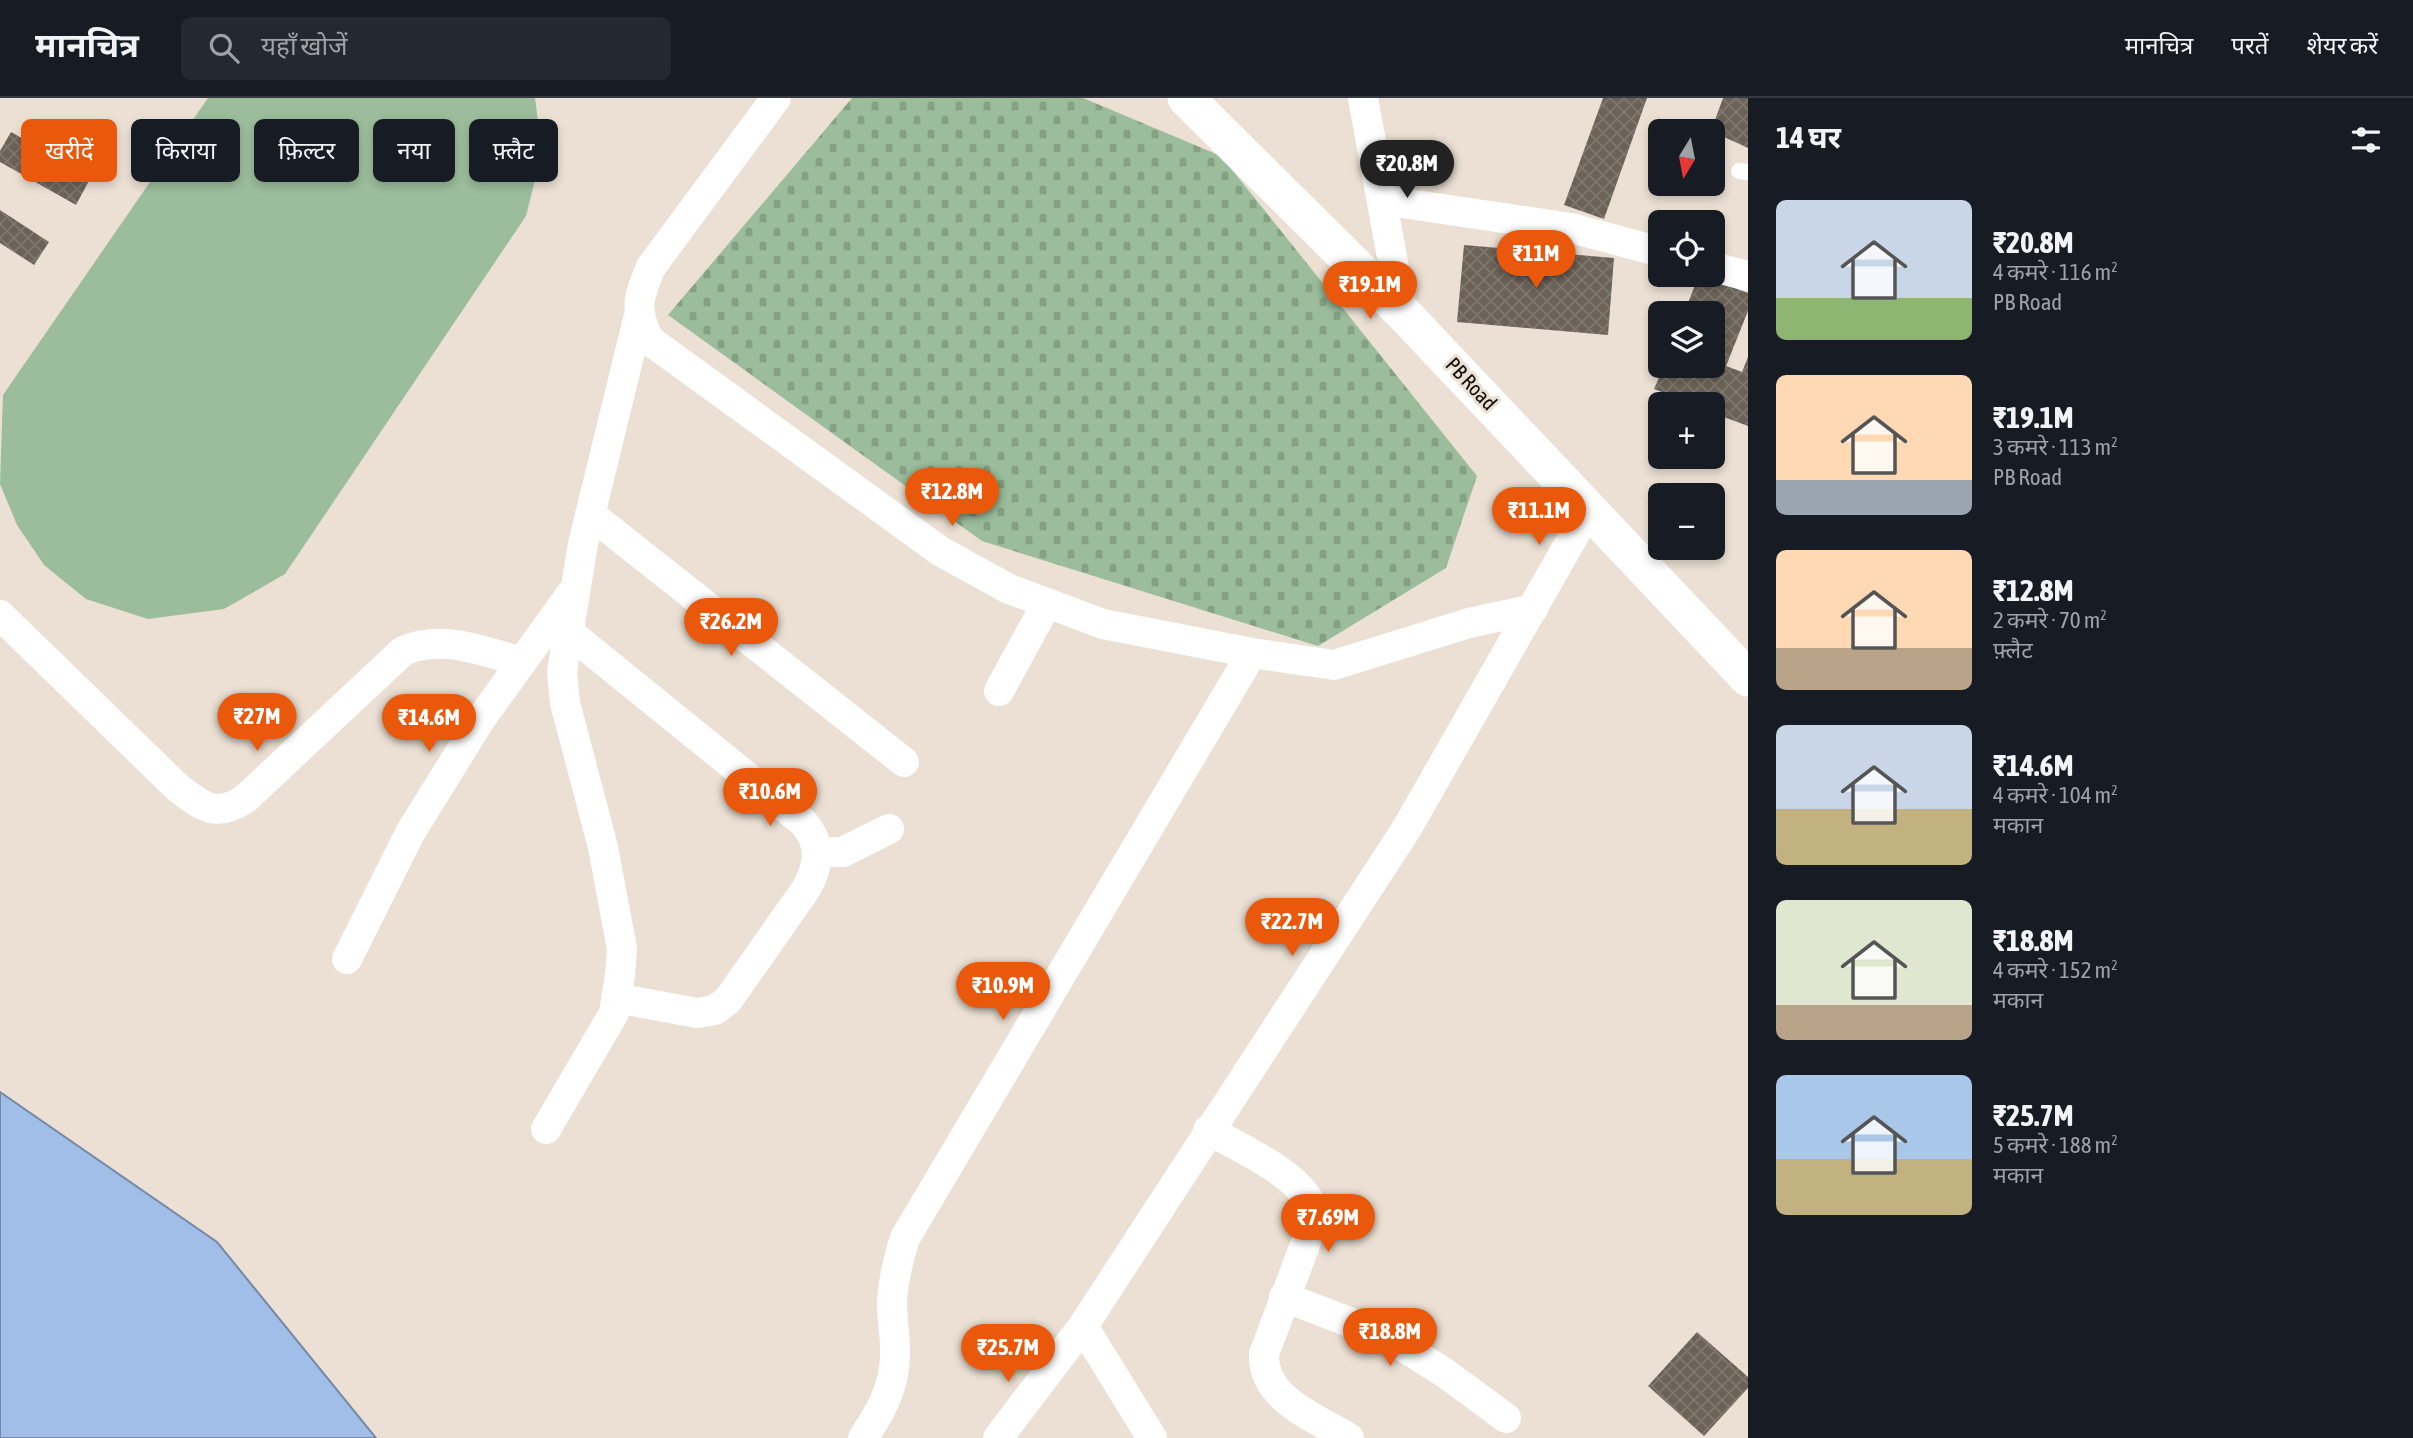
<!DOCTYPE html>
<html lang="hi">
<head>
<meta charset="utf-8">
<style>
	:root { --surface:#171b24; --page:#242831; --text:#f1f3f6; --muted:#9ea1a6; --line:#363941; --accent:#ea580c }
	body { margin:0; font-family:"Asap Condensed","Noto Sans Devanagari",sans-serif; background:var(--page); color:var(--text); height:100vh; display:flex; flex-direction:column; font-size:26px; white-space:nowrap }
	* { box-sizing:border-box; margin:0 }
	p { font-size:23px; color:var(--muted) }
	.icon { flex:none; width:38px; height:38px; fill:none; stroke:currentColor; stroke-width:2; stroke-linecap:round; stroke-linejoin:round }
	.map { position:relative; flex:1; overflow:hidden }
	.drawer { display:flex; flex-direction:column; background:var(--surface); width:665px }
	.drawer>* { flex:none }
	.hud { position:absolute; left:21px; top:21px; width:665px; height:63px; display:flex; gap:14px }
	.needle { width:46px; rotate:190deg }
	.buttons { position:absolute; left:1648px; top:21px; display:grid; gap:14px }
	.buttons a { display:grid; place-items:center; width:77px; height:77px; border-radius:10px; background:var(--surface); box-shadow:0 4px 10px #0003; font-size:35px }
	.price { position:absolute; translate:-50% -60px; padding:0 16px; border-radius:24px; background:var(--accent); color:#fff; font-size:23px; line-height:46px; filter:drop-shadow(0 2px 4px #0008) }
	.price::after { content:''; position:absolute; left:50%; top:42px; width:21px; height:16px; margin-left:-10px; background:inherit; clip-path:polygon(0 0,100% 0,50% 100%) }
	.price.active { background:#222; color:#fff }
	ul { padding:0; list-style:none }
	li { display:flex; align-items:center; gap:21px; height:175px; padding:0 28px }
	li span { display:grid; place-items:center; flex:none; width:196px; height:140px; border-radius:10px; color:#555 }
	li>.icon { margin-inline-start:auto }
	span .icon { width:84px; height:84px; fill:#fffc; stroke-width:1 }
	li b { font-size:30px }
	h2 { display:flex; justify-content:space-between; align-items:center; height:84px; padding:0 28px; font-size:30px }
	.chip { padding:0 24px; border-radius:10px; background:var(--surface); box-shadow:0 4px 10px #0003; font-size:24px; line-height:63px }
	.chip.active { background:var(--accent); color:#fff }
	header { display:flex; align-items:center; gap:42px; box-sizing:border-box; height:98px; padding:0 35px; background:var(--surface); border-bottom:2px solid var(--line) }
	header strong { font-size:33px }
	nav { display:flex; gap:38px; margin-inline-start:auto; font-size:24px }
	.search { width:490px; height:63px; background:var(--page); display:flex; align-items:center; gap:18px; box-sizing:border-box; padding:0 24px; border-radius:10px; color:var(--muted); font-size:26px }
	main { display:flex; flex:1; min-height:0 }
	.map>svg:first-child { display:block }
	.green { fill:#9bbd9b }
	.cemetery { fill:url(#cemetery-stones) }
	.water { fill:#a0bee7; stroke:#7589a4; stroke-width:2 }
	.building { fill:url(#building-cross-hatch) }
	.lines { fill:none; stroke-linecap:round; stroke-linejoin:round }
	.service { stroke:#fff; stroke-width:16 }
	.minor { stroke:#fff; stroke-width:30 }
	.tertiary { stroke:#fff; stroke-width:37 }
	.labels { text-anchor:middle; stroke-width:6; stroke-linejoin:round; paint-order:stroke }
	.street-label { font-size:21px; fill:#100c08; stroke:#ebe0d3 }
</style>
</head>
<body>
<header>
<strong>मानचित्र</strong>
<div class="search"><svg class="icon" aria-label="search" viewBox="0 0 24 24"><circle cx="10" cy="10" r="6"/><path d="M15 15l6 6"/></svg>यहाँ खोजें</div>
<nav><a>मानचित्र</a><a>परतें</a><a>शेयर करें</a></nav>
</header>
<main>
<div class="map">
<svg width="1748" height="1340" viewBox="0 0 1748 1340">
	<defs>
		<pattern id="cemetery-stones" width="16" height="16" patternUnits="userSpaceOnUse" patternTransform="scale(1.75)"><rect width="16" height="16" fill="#9bbd9b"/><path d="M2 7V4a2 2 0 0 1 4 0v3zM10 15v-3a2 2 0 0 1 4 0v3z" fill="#84a184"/></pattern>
		<pattern id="building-cross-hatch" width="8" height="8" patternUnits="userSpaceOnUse" patternTransform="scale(1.75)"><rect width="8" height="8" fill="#6c6358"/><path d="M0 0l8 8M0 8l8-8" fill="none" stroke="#7f786f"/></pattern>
	</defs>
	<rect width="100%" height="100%" fill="#ebe0d3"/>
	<path class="green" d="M208,0H535L542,54L526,118L285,476L224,511L148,521L86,501L44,467L17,427L0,386L3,297Z"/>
	<path class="cemetery" d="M852,0H1083L1221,58L1477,378L1446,470L1318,548L982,443L668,217Z"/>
	<path class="water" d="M0,994L217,1144L376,1340H0Z"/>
	<path class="building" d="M1603,0H1647L1604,121L1564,107Z
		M1723,0H1748V50L1711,33Z
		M11,34L91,79L76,107L0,64V53Z
		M0,112L49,144L34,167L0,145Z
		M1464,147L1614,160L1608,237L1457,224Z
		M1699,177L1748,195V213L1726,268L1742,274L1748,259V328L1713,315V306H1692L1654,291L1664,268H1713V215H1684Z
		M1697,1234L1748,1279V1290L1704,1338L1648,1288Z"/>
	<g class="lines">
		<path class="service" d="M1739,73L1748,74"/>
		<path class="minor" d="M776,0L651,169C638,200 634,211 649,242L940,453L1009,491L1103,526L1252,555L1334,567L1469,525L1533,511
			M1363,0L1402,214
			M1382,102L1571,130L1661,154
			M1713,169L1748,178
			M590,416L904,664
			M0,517L178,690C203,709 216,720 245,701L403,553C443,536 482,553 522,564
			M567,533L803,724C822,746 820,765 806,791L728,902L715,912L697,915L616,900
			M999,593L1047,505
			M819,754H843L889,731
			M347,861L410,735L480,622L571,496
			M546,1031L614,915L620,877L622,851L603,749L565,605L562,574L583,446L638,221
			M1208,1032C1239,1050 1318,1083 1314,1123L1264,1256C1262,1301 1316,1320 1349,1340
			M1284,1199L1386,1238L1445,1275L1506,1320
			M1083,1228L1152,1340
			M863,1340C880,1315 894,1290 895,1260C896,1241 892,1223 892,1205C893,1182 898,1162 905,1140L1252,555
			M998,1340L1083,1228L1407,730L1589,411"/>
		<path class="tertiary" d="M1186,0L1402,214L1748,580"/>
	</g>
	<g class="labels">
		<g class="street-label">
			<text transform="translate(1471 286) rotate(47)" y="7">PB Road</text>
		</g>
	</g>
</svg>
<div class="buttons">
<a><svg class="needle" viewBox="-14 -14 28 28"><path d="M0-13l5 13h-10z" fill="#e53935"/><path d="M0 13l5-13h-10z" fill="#9ea1a6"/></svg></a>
<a><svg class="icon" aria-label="locate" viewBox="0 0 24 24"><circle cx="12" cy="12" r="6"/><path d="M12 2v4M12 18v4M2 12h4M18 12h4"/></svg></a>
<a><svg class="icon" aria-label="layers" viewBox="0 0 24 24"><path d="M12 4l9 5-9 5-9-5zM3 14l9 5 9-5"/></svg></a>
<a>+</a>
<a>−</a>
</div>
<b class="price active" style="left:1407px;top:102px">₹20.8M</b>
<b class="price" style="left:1536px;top:192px">₹11M</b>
<b class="price" style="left:1370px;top:223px">₹19.1M</b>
<b class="price" style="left:952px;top:430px">₹12.8M</b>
<b class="price" style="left:1539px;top:449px">₹11.1M</b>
<b class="price" style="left:731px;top:560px">₹26.2M</b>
<b class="price" style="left:257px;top:655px">₹27M</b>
<b class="price" style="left:429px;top:656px">₹14.6M</b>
<b class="price" style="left:770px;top:730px">₹10.6M</b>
<b class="price" style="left:1292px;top:860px">₹22.7M</b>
<b class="price" style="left:1003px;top:924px">₹10.9M</b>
<b class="price" style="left:1328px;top:1156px">₹7.69M</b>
<b class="price" style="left:1390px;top:1270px">₹18.8M</b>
<b class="price" style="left:1008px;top:1286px">₹25.7M</b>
<div class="hud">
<a class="chip active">खरीदें</a>
<a class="chip">किराया</a>
<a class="chip">फ़िल्टर</a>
<a class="chip">नया</a>
<a class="chip">फ़्लैट</a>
</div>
</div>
<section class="drawer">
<h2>14 घर<svg class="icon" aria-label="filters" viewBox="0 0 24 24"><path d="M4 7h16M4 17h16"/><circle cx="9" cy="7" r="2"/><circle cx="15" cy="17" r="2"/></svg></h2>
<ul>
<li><span style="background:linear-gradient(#c9d6e8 70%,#8fb573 0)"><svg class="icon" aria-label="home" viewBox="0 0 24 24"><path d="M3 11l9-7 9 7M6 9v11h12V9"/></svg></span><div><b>₹20.8M</b><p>4 कमरे · 116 m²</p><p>PB Road</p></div></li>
<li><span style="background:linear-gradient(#ffd9b3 75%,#9aa5b1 0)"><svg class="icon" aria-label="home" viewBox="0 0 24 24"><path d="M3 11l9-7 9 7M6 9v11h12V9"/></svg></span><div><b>₹19.1M</b><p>3 कमरे · 113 m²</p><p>PB Road</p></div></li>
<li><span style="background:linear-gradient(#ffd9b3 70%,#b9a48a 0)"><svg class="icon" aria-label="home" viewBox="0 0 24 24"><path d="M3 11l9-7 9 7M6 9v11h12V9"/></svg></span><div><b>₹12.8M</b><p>2 कमरे · 70 m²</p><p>फ़्लैट</p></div></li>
<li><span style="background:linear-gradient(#c9d6e8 60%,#c2b280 0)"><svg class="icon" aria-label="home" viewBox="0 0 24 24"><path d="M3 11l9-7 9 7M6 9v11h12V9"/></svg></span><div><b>₹14.6M</b><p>4 कमरे · 104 m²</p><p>मकान</p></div></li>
<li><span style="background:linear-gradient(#dfe7d0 75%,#b9a48a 0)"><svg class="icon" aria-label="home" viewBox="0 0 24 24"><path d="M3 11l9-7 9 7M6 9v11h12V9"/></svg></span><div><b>₹18.8M</b><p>4 कमरे · 152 m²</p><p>मकान</p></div></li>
<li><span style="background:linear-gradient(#a9c7e8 60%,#c2b280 0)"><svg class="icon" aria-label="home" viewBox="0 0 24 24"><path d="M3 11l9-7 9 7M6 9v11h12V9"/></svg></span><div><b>₹25.7M</b><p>5 कमरे · 188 m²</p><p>मकान</p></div></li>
</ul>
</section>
</main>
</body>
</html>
